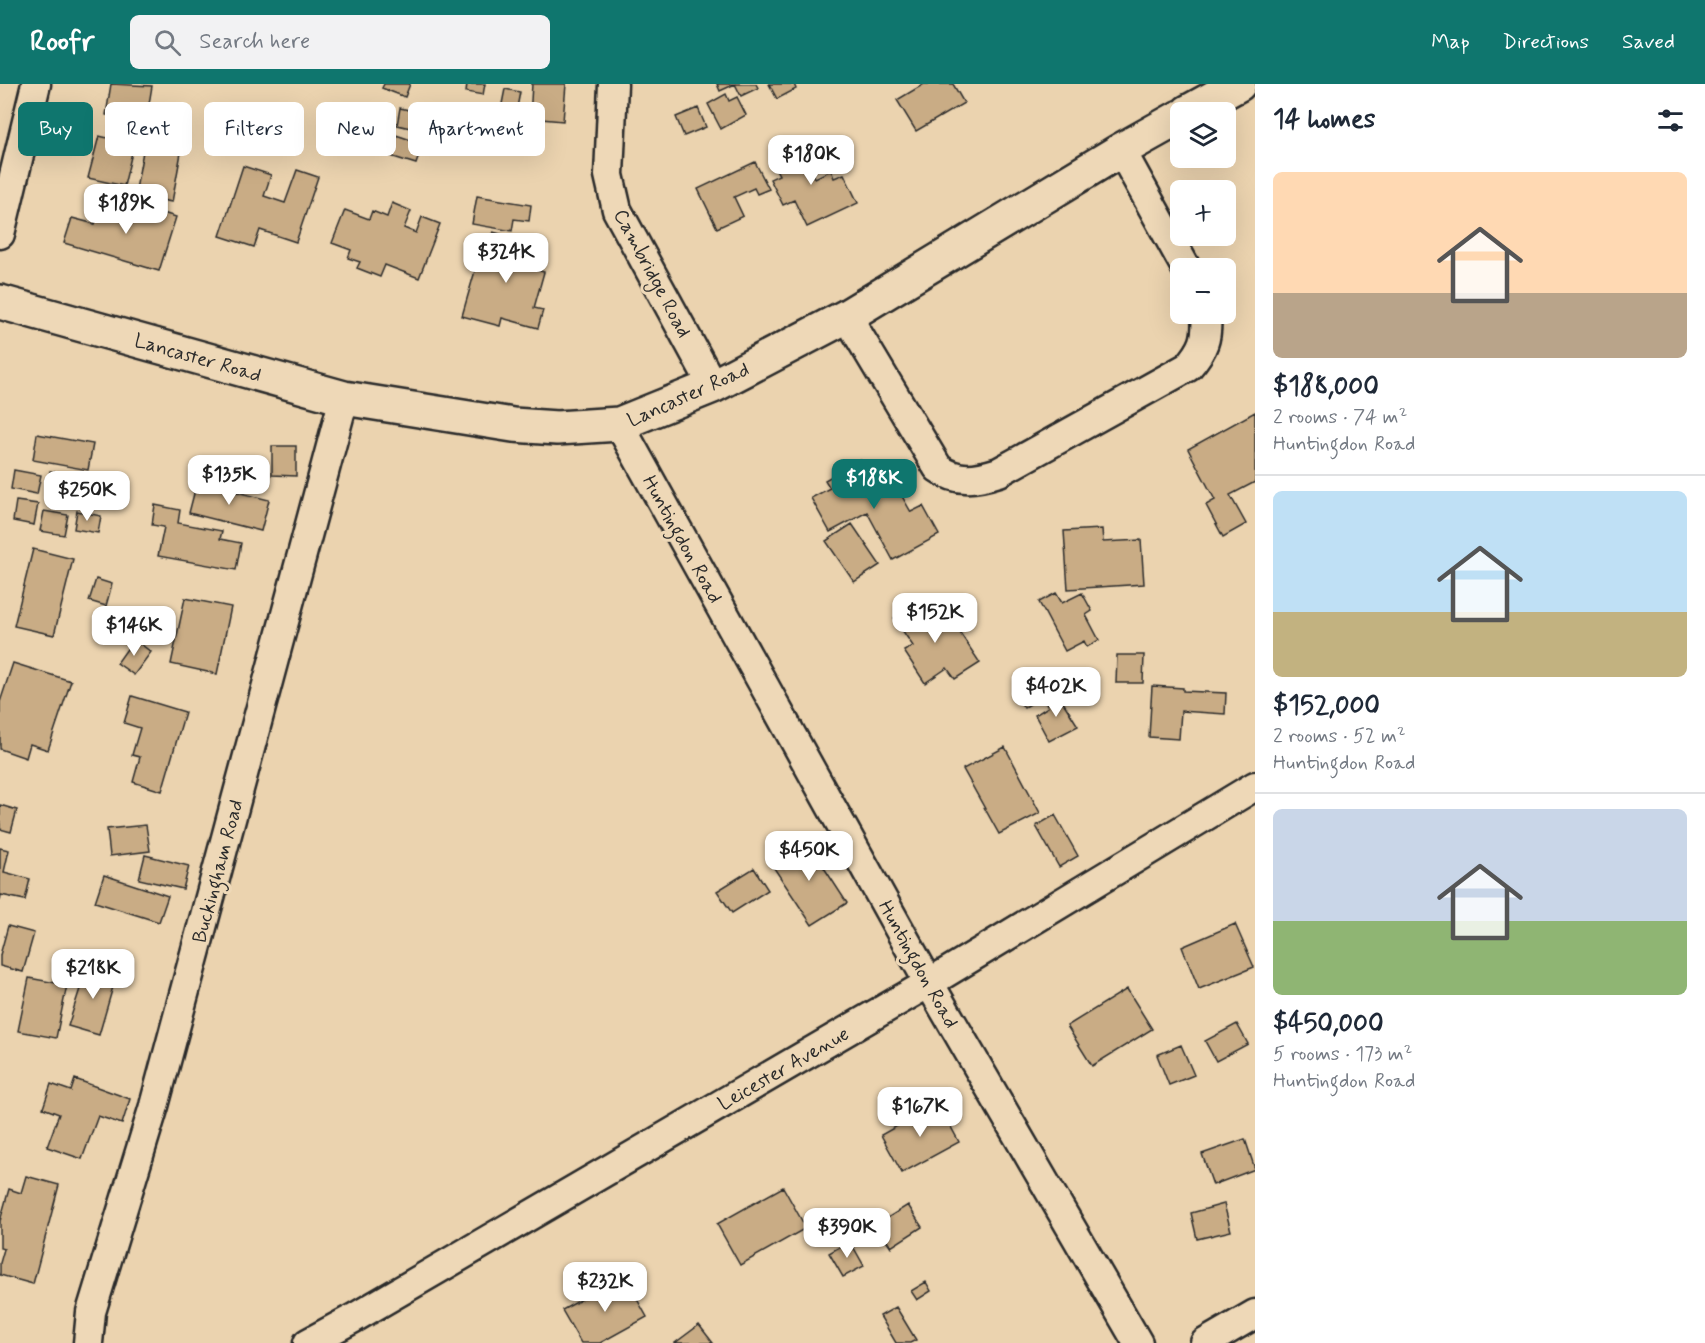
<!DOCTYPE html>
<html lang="en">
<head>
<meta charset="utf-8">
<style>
	:root { --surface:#fff; --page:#f2f2f3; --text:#1f2937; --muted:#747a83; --line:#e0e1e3; --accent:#0f766e }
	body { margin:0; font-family:Mynerve,sans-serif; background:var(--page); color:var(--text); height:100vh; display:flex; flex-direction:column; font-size:22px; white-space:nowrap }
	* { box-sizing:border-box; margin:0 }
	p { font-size:20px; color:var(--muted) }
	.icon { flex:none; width:33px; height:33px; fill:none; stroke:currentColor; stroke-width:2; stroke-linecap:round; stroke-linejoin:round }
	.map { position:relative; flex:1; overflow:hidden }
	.panel { display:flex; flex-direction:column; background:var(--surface); width:450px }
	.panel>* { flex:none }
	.top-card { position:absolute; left:18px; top:18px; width:570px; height:54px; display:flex; gap:12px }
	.fabs { position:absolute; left:1170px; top:18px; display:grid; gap:12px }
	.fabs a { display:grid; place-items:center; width:66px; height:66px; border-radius:9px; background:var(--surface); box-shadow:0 6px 24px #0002; font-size:30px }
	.price { position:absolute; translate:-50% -51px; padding:0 14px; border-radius:12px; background:#fff; color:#222; font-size:20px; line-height:39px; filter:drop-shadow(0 2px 3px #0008) }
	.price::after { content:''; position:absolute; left:50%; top:36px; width:18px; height:14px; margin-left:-9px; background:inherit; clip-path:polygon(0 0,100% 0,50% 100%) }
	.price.active { background:var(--accent); color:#fff }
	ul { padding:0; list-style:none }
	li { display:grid; align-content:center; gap:12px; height:318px; padding:0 18px }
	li+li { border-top:2px solid var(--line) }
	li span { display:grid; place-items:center; height:186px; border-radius:9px; color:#555 }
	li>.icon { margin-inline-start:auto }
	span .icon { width:108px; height:108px; fill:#fffc; stroke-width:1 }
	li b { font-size:26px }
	h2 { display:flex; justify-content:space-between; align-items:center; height:72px; padding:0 18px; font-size:26px }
	.chip { padding:0 21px; border-radius:9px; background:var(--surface); box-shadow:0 6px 24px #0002; font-size:21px; line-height:54px }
	.chip.active { background:var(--accent); color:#fff }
	header { display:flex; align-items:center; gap:36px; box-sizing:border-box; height:84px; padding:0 30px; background:var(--accent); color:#fff }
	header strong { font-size:28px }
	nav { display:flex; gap:33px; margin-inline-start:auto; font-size:21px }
	.search { width:420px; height:54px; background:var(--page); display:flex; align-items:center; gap:15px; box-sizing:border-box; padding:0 21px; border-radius:9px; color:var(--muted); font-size:22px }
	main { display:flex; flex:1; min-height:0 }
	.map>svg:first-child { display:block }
	.building { fill:#c9ac85; stroke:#2b2b2b; stroke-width:1.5 }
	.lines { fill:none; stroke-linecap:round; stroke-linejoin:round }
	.street-casing { stroke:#2b2b2b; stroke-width:33 }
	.secondary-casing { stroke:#2b2b2b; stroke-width:38 }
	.street { stroke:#eed8b7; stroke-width:28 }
	.secondary { stroke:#eed8b7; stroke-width:33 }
	.labels { text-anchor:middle; stroke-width:6; stroke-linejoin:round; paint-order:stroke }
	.street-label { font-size:20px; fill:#2b2b2b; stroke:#eed8b7 }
</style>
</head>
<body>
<header>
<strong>Roofr</strong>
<div class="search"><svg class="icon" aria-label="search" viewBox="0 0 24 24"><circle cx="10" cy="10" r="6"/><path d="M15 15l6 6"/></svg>Search here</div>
<nav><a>Map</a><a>Directions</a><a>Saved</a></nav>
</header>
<main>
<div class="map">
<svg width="1255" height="1259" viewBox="0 0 1255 1259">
	<rect width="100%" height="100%" fill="#ebd3af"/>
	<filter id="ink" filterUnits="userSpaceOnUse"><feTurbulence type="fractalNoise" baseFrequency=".0167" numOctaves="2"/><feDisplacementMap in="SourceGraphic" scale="12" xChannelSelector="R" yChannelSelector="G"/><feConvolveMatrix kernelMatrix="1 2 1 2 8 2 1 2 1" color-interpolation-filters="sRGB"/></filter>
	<g filter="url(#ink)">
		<path class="building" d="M111,0L152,2L146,38L106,31Z
			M384,0H410L405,13L382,4Z
			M467,0H485L483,11L466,8Z
			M532,0H566L563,37L530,34Z
			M717,0H756L758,4L741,12L735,0L720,7Z
			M769,0H794L796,5L777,15Z
			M924,0H953L964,19L916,47L897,16Z
			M505,5L520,8L512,50L522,52L519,66L480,59L486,27L500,30Z
			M726,10L729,17L737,13L746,31L721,45L708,20Z
			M400,24L432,31L428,48L397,41Z
			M698,24L706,43L684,52L676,33Z
			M148,40L185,47L172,118L135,111Z
			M393,50L423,60L416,80L387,71Z
			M99,52L134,60L124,102L88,94Z
			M811,57L822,79L811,84L815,94L831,86L834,94L844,90L858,119L807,143L794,116L783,121L770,95L779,91L771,76Z
			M755,78L769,105L757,110L754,104L734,113L743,132L717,144L698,105Z
			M243,82L271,91L264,112L285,119L297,86L318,93L296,158L260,146L254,163L220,152Z
			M477,112L531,121L529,137L514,135L512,147L472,140Z
			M127,118L176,133L159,187L64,159L72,134L95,140L99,125L122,132Z
			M392,119L411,127L404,144L416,149L422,133L440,140L419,194L385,181L380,193L357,184L360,178L348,174L351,166L332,159L345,126L369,135L372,127L387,133Z
			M493,148L540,161L532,185L544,188L534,224L543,226L538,244L502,234L500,242L462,232L477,180L484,182Z
			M1255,328V398L1230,411L1246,440L1223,453L1206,421L1215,416L1188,365Z
			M37,350L93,360L88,386L33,376Z
			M272,362H296V392L272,391Z
			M860,376L879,410L895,400L911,428L923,422L939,451L893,476L867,428L830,448L811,414L830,404L825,396Z
			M14,386L41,391L37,410L11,405Z
			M50,387L98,396L93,422L45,413Z
			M197,398L269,416L261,447L189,429Z
			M16,417L38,420L34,441L13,437Z
			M155,421L180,426L178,439L222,447L220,455L241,459L236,486L158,472L164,443L152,441Z
			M44,427L68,431L64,451L40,447Z
			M77,427L101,432L98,449L74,445Z
			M852,440L880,481L854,498L826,457Z
			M1102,445L1103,458L1141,456L1144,500L1068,505L1064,447Z
			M33,465L73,475L54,551L14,542Z
			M96,495L112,500L106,522L89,517Z
			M1056,509L1062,519L1082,509L1092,527L1086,531L1099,556L1087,563L1084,557L1065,567L1039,518Z
			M185,514L231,523L217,590L171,580Z
			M918,518L927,533L943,523L980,579L955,595L947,584L925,599L904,567L913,562L894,534Z
			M134,555L151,568L134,591L117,579Z
			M1117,571H1144L1143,599H1116Z
			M13,579L71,597L48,666L30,660L26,674L0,665V618Z
			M1041,595L1049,608L1024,624L1016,611Z
			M1152,602L1183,604V607L1226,609L1225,630L1181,627L1179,655L1149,653Z
			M1056,607L1078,642L1049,657L1035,631L1048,623L1044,614Z
			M132,612L185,628L162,707L133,698L140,673L132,671L140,644L124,639Z
			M1005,663L1040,729L999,750L963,685Z
			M0,721L17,726L11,748L0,745Z
			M1055,731L1078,772L1059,783L1036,742Z
			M146,741L150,767L110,772L107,745Z
			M806,756L847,819L812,841L770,778Z
			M0,764L9,766L4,788L30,795L25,816L1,811L0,817Z
			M145,771L189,782L183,805L139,795Z
			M754,784L768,806L732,829L717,807Z
			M104,791L168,812L159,838L95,818Z
			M1235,840L1254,883L1199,905L1182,863Z
			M8,842L34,849L23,888L0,882V871Z
			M88,880L117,889L99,951L68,942Z
			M29,894L67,901L56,954L18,947Z
			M1127,905L1152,945L1092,982L1067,942Z
			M1237,940L1248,960L1216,977L1205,957Z
			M1181,961L1194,991L1169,1001L1157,971Z
			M75,995L130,1015L122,1040L98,1032L82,1075L47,1063L59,1030L43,1024L51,1000L71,1007Z
			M938,1019L959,1058L902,1089L881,1051Z
			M1245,1055L1255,1085L1213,1101L1202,1070Z
			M26,1092L59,1101L33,1200L0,1191V1179L4,1165L0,1164V1137L9,1105L21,1109Z
			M783,1103L806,1144L740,1181L717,1140Z
			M1224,1120L1231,1147L1197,1155L1191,1129Z
			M908,1121L922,1143L891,1163L876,1141Z
			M850,1157L864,1182L843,1193L829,1169Z
			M624,1192L647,1233L600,1259H581L562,1226Z
			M926,1198L931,1207L917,1216L911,1207Z
			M896,1223L916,1256L910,1259H896L880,1232Z
			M699,1241L713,1259H675Z"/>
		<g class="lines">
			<g class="street-casing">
				<path id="street" d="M613,0L609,91L617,126L713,302
					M1121,66L1186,184
					M0,150L36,0
					M847,232L938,384C958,399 977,395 999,388L1188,283C1204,265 1208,254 1206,230
					M619,340L929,899L1138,1259
					M88,1259L91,1228L154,1022L344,314
					M308,1259L354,1234L929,899L1255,702
					M1205,1259L1255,1230"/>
			</g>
			<g class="secondary-casing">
				<path id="secondary" d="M1188,28L1239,0
					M0,218L344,314L513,341L557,344L619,340L713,302L847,232L1121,66L1180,33"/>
			</g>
			<use href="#street" class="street"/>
			<use href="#secondary" class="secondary"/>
		</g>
	</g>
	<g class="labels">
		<g class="street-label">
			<text transform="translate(653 189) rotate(62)" y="7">Cambridge Road</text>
			<text transform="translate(198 273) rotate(16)" y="7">Lancaster Road</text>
			<text transform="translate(688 310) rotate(-24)" y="7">Lancaster Road</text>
			<text transform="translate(683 455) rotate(61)" y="7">Huntingdon Road</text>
			<text transform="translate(217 787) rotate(-75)" y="7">Buckingham Road</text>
			<text transform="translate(919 880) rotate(61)" y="7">Huntingdon Road</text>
			<text transform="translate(783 984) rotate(-30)" y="7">Leicester Avenue</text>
		</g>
	</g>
</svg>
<div class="fabs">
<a><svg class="icon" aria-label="layers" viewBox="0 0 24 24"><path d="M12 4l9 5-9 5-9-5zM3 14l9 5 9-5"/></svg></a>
<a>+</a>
<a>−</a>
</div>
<b class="price" style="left:811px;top:102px">$180K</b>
<b class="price" style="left:126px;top:151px">$189K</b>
<b class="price" style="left:506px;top:200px">$324K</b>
<b class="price" style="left:229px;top:422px">$135K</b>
<b class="price active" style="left:874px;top:426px">$188K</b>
<b class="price" style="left:87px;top:438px">$250K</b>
<b class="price" style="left:935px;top:560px">$152K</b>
<b class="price" style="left:134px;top:573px">$146K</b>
<b class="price" style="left:1056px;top:634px">$402K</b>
<b class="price" style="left:809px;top:798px">$450K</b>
<b class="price" style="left:93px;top:916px">$218K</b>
<b class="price" style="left:920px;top:1054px">$167K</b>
<b class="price" style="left:847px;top:1175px">$390K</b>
<b class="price" style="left:605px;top:1229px">$232K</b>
<div class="top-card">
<a class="chip active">Buy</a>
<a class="chip">Rent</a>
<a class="chip">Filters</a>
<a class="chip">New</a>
<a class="chip">Apartment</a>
</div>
</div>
<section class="panel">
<h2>14 homes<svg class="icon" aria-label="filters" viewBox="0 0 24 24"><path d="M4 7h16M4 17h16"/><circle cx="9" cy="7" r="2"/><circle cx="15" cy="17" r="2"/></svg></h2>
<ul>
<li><span style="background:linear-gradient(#ffd9b3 65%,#b9a48a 0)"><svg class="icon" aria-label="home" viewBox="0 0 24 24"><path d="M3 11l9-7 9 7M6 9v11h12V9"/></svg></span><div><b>$188,000</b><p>2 rooms · 74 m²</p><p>Huntingdon Road</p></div></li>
<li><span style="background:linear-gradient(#bfe0f5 65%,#c2b280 0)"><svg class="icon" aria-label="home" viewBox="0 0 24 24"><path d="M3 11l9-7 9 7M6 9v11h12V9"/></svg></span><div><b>$152,000</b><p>2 rooms · 52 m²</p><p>Huntingdon Road</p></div></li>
<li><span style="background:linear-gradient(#c9d6e8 60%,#8fb573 0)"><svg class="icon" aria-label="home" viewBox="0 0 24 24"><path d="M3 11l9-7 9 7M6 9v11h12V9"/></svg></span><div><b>$450,000</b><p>5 rooms · 173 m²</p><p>Huntingdon Road</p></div></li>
</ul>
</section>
</main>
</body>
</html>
